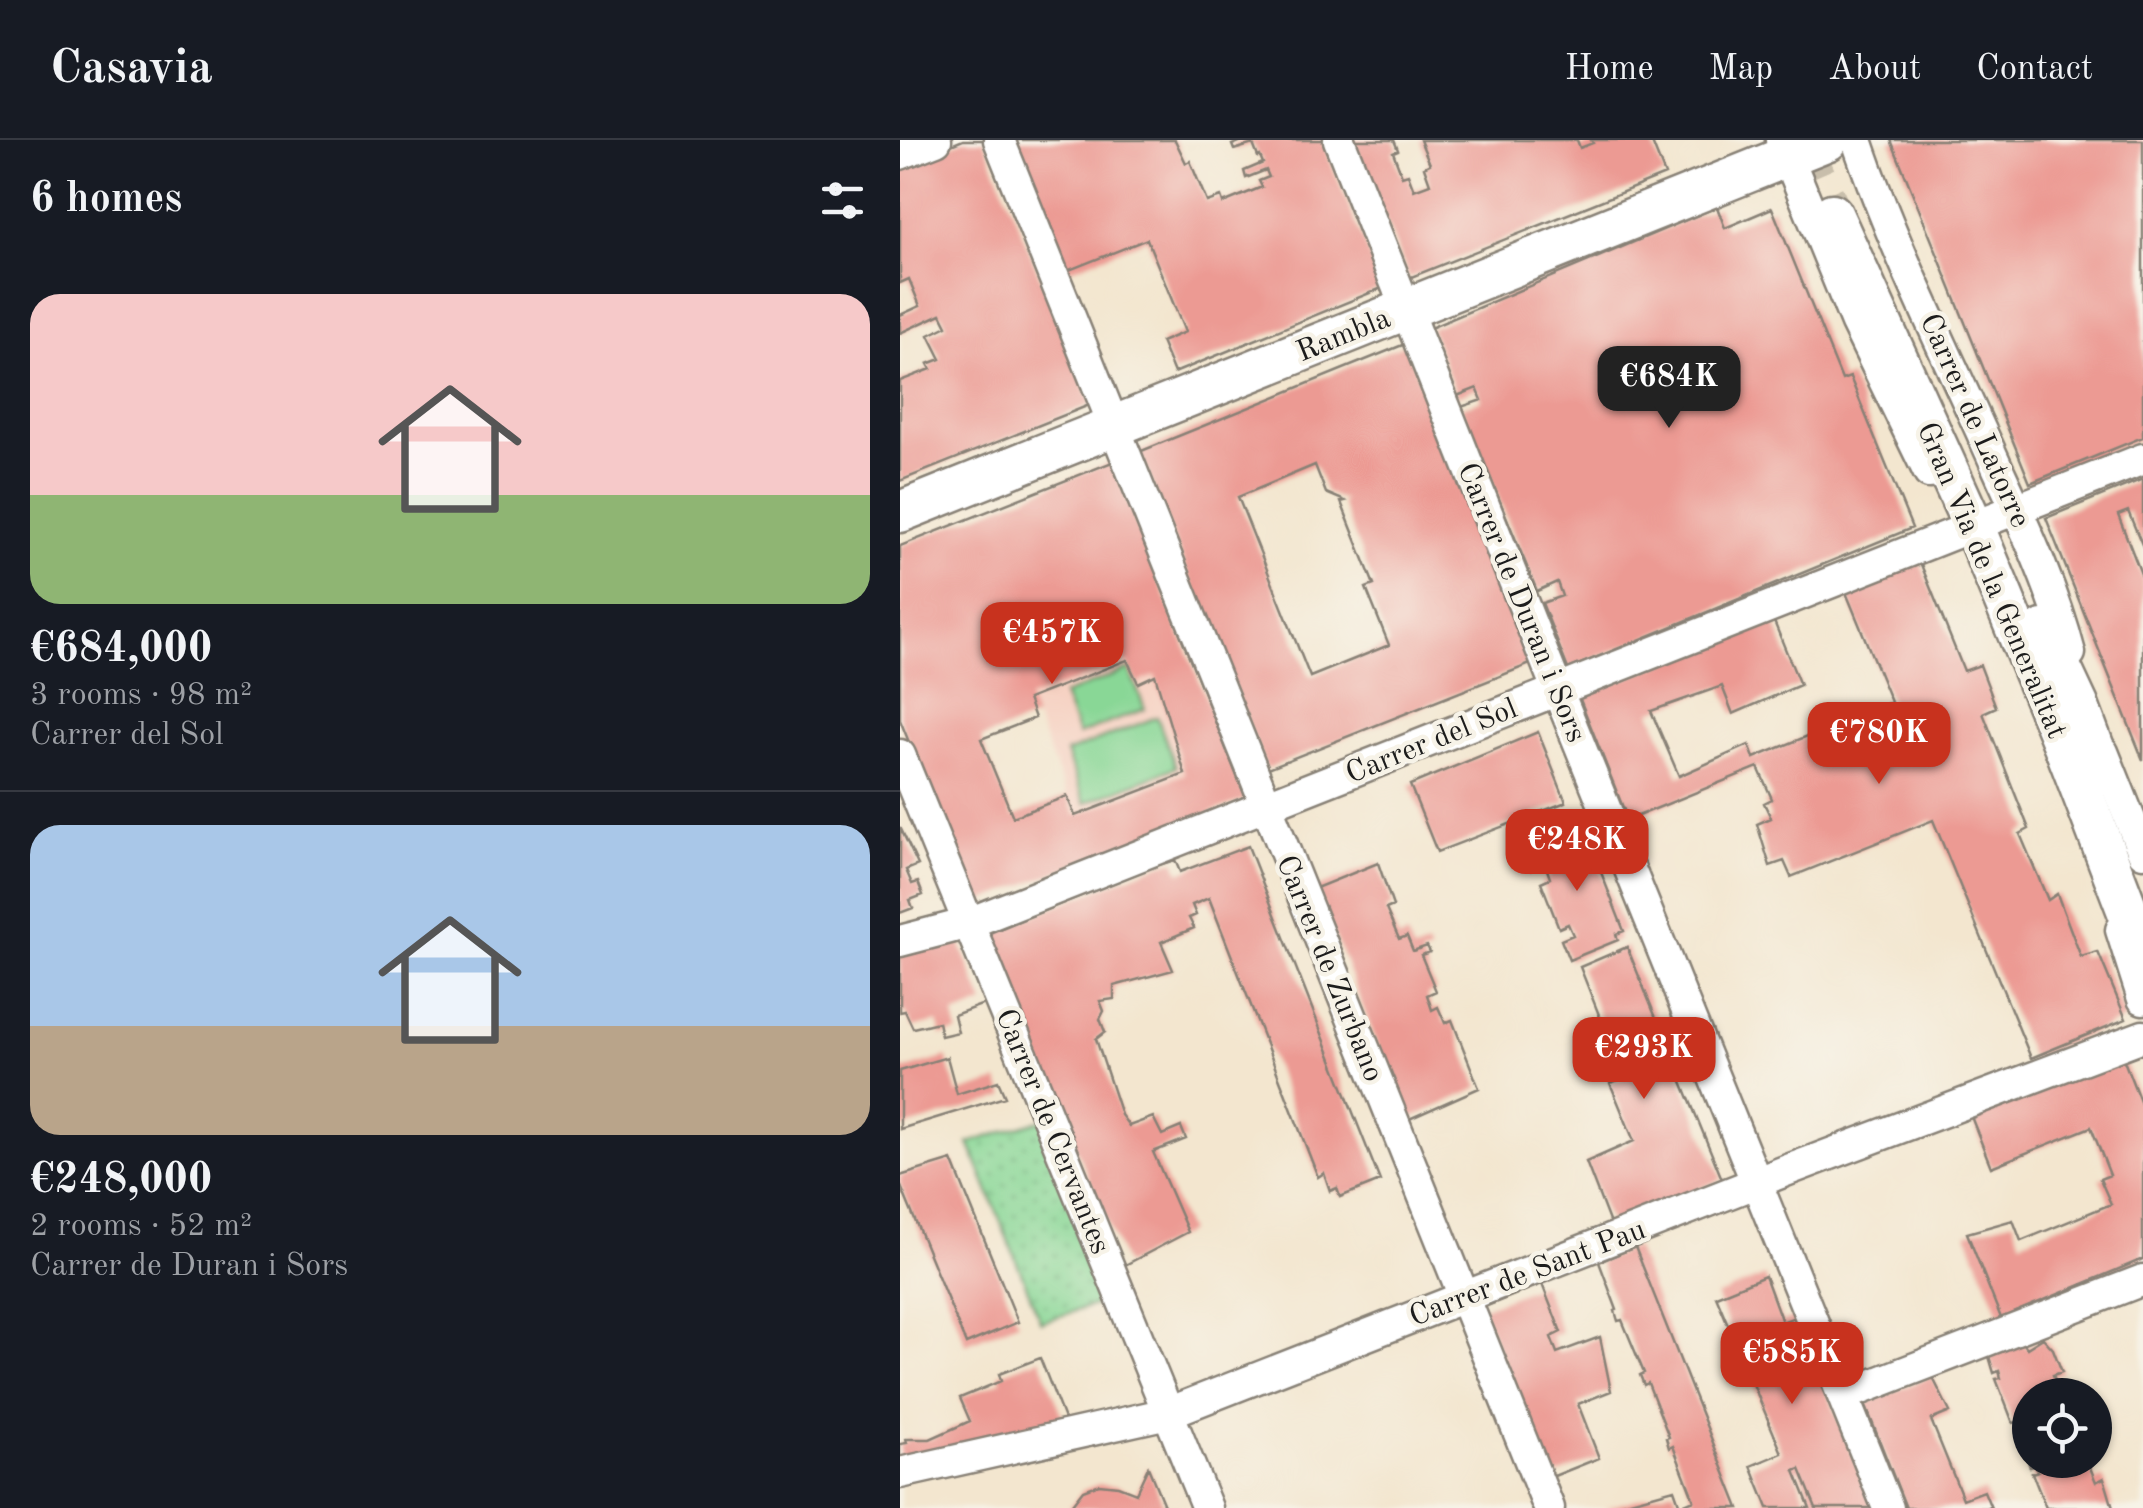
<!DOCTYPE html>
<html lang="en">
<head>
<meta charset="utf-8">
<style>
	:root { --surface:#171b24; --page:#20242c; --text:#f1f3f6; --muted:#9ea1a6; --line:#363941; --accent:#c8321e }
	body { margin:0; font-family:"Old Standard TT",serif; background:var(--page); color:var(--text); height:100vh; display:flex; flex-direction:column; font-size:38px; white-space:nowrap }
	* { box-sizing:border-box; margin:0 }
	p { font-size:32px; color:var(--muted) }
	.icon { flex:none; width:55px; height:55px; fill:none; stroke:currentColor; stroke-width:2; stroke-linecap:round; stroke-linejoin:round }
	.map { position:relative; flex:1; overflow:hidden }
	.side { display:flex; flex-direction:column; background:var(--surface); width:900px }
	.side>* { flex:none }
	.tools { position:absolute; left:1112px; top:1238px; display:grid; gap:20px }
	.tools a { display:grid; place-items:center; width:100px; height:100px; border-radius:50%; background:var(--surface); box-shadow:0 2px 8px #0004; font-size:50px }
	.price { position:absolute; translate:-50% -85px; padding:0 22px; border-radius:20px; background:var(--accent); color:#fff; font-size:32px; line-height:65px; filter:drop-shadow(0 2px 5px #0008) }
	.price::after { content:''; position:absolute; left:50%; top:60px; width:30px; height:22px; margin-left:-15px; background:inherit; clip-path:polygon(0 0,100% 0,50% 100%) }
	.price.selected { background:#222; color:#fff }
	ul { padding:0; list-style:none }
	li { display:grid; align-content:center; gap:20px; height:530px; padding:0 30px }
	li+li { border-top:2px solid var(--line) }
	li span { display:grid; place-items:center; height:310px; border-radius:30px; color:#555 }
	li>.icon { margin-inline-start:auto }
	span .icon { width:180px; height:180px; fill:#fffc; stroke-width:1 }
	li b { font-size:42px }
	h2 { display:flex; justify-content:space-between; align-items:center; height:120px; padding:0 30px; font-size:42px }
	header { display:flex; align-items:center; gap:60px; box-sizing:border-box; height:140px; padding:0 50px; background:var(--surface); border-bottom:2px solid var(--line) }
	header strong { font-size:48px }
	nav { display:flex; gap:55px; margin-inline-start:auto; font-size:35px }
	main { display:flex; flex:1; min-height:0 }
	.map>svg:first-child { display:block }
	.built { fill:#f6d2c3 }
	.grass { fill:#89d796; stroke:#527a59; stroke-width:2.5 }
	.park { fill:url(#park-dots); stroke:#527a59; stroke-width:2.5 }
	.building { fill:#ec9a93; fill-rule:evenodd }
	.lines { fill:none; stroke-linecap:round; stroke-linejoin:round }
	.secondary-tunnel { stroke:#c8beab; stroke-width:40; stroke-dasharray:40 20; stroke-linecap:butt }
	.street-casing { stroke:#888176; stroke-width:35 }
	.secondary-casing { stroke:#888176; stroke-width:45 }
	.street { stroke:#fff; stroke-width:30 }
	.secondary { stroke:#fff; stroke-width:40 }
	.labels { text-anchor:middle; stroke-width:9; stroke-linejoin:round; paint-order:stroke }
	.street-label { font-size:30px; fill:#1c1c1c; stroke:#f7f3e8 }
</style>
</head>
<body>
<header>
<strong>Casavia</strong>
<nav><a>Home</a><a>Map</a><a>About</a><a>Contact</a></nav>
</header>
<main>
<section class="side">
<h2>6 homes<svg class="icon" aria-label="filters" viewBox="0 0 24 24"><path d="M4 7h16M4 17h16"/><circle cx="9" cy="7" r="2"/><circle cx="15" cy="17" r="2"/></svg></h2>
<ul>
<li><span style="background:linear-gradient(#f6c9c9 65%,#8fb573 0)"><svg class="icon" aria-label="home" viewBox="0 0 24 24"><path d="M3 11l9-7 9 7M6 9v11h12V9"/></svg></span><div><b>€684,000</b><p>3 rooms · 98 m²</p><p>Carrer del Sol</p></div></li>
<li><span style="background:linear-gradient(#a9c7e8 65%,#b9a48a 0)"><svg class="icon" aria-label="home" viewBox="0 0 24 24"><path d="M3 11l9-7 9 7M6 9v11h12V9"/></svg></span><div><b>€248,000</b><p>2 rooms · 52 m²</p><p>Carrer de Duran i Sors</p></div></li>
</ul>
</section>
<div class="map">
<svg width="1243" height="1368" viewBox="0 0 1243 1368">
	<defs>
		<pattern id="park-dots" width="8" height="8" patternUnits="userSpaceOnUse" patternTransform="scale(2.5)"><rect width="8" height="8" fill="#89d796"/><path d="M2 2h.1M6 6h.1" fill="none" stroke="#76b881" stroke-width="1.8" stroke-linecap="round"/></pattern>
	</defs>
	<rect width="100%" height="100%" fill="#f7f3e8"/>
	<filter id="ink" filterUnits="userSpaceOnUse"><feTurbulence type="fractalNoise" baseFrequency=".01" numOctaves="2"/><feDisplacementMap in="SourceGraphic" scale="20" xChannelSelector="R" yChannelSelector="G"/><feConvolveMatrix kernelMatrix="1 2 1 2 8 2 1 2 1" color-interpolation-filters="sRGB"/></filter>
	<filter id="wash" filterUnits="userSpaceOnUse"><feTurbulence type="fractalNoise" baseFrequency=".0048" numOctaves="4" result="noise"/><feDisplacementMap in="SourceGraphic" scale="40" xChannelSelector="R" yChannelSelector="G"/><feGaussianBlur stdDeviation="2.25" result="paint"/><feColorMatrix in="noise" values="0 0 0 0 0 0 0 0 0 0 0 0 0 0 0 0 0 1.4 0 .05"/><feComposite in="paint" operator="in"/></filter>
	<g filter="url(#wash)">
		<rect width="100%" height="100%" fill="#f3e6cf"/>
		<path class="built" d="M283,498L346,659L192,719L128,559Z"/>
		<path class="grass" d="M229,529L245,569L178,595L163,555Z
			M257,577L276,627L185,663L166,613Z"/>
		<path class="park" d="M144,979L213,1159L141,1182L69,1003Z"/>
		<g id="blocks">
			<path class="building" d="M63,0H84L192,264L0,341V241L31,229L28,224L41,219L29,195L47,186L41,174L0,193V175L20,166L9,139L0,143V26Z
				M114,0H275L286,23L290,21L307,62L321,57L323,63L362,47L359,41L369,37L366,30L346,38L344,31L363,23L360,16L358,17L353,4L334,10L332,5L344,0H422L482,148L274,233L261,202L285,192L247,99L167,131Z
				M453,0H494L498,10L493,12L502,36L508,34L514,50L530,44L524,27L530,24L520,0H677L680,8L693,3L691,0H751L765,35L509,138Z
				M991,0H1243V297L1130,343Z
				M817,67L825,88L872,68L942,240L950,237L1012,388L668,529L642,463L662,456L657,442L637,451L561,267L582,260L577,248L557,256L530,188Z
				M505,204L633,523L366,629L239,312ZM415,325L426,353L445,361L441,362L474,445L466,448L489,505L410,537L338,357Z
				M212,322L346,659L75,764L0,580V406ZM227,520L238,543L255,535L285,634L175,676L167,656L113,677L81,599L135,578L128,559Z
				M1243,339V407L1228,371L1218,375L1243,439V620L1146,378Z
				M1020,422L1064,531L1080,525L1096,567L1083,573L1129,689L1120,694L1148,760L1157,754L1181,817L1198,812L1226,879L1131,918L1033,680L891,737L884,721L870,726L857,684L871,678L864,663L872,659L858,627L728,680L679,557L873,479L900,545L833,574L822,546L751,571L779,636L849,605L854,618L991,562L945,450Z
				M638,592L666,662L537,712L510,645Z
				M0,687L18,725L6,730L12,744L18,742L23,755L10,760L13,768L0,773Z
				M672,693L676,703L688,699L724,791L716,794L718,800L669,820L661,800L673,795L668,784L659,788L641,742L650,738L645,724L631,730L624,712Z
				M348,706L480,1041L440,1057L437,1048L430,1051L424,1033L418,1037L309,758L292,765L296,775L289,778L294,788L261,802L273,830L214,846V859L200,861L204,871L200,879L205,892L196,899L221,975L229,986L253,977L262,995L281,987L286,999L253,1012L288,1092L225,1125L87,794L255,726L275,720L280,732Z
				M478,723L493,766L486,769L499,799L507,796L513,811L527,806L530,812L521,815L536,851L527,855L532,870L538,867L545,883L552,880L579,948L507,980L416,748Z
				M58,797L84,864L54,875L58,892L41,896L38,882L13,888L5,871L0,872V813Z
				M727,807L822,1039L742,1074L710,1084L686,1022L734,1001L710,943L724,938L680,827Z
				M1221,913L1243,969V1119L1101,1178L1067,1093L1113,1080L1121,1101L1211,1064L1200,1039L1210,1035L1191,987L1091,1027L1070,974Z
				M47,917L57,954L98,941L105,957L0,989V931Z
				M52,1020L118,1182L66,1204L0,1044V1036Z
				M735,1107L839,1368H705L774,1349L780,1366L794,1360L773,1306L769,1308L766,1298L769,1297L748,1243L744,1245L740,1235L744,1233L722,1180L718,1181L715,1171L717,1170L699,1122Z
				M865,1136L882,1182L897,1176L974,1368H916L900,1329L895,1331L910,1368H868L851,1326L882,1313L816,1156Z
				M642,1144L661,1192L651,1197L657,1213L700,1197L711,1251L678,1264L699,1318L649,1338L582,1168Z
				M1143,1198L1153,1209L1162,1232L1153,1235L1161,1255H1130V1320H1187L1196,1342L1204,1338L1213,1368H1146L1132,1333L1138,1331L1135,1326L1130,1327L1116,1290L1121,1288L1118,1282L1113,1283L1096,1239L1101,1238L1099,1231L1094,1233L1088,1213L1124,1204L1127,1208Z
				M140,1218L168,1289L0,1324V1304L7,1303L6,1299H30L70,1281L60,1258L101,1241L99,1234Z
				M1032,1236L1050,1272L1031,1280L1063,1359L1084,1351L1091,1368H1006L965,1264Z
				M248,1327L265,1368H169L183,1350L199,1344L218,1346L236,1353Z"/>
		</g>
	</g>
	<g filter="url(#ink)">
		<use href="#blocks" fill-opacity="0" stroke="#888176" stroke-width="2.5"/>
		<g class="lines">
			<path class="secondary-tunnel" d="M900,0L932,74"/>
			<g class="street-casing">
				<path id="street" d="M99,0L649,1368
					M439,0L657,549L988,1368
					M881,0L956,183L1029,333
					M957,0C995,113 1050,220 1098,329C1125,388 1154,450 1170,513
					M0,14L36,0
					M1203,612L1243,712
					M0,615L307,1368
					M1221,790L1243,859
					M0,801L69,783L1243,319
					M943,1256L1243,1140
					M0,1333L268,1273L888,1030L1243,896"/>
			</g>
			<g class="secondary-casing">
				<path id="secondary" d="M932,74L1076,392L1164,605L1243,811
					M0,372L928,0
					M1143,490L1178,565L1204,635"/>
			</g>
			<use href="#street" class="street"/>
			<use href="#secondary" class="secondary"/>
		</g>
	</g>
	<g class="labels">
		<g class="street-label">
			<text transform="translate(443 194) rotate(-22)" y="10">Rambla</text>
			<text transform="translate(1076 280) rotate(66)" y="10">Carrer de Latorre</text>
			<text transform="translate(1093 440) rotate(67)" y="10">Gran Via de la Generalitat</text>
			<text transform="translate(623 462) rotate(68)" y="10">Carrer de Duran i Sors</text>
			<text transform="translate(531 600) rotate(-22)" y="10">Carrer del Sol</text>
			<text transform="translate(431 828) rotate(68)" y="10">Carrer de Zurbano</text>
			<text transform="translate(154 991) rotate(68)" y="10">Carrer de Cervantes</text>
			<text transform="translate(627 1132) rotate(-21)" y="10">Carrer de Sant Pau</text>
		</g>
	</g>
</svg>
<div class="tools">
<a><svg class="icon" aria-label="locate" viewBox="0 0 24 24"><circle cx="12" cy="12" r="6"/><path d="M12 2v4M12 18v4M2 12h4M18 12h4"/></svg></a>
</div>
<b class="price selected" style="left:769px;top:291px">€684K</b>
<b class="price" style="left:152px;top:547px">€457K</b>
<b class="price" style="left:979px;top:647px">€780K</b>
<b class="price" style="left:677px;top:754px">€248K</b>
<b class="price" style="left:744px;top:962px">€293K</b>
<b class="price" style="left:892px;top:1267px">€585K</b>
</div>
</main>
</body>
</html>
